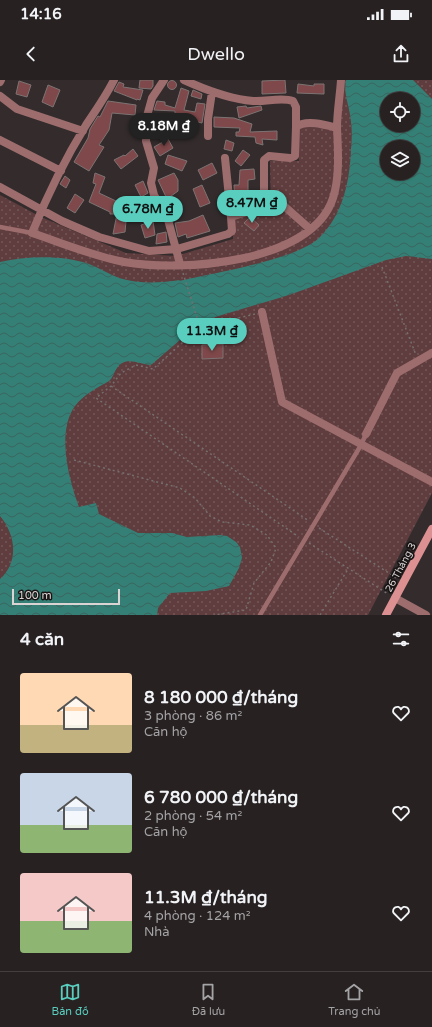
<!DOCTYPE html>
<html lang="vi">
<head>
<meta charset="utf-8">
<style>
	:root { --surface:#272121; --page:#2f292a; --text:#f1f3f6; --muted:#a4a3a5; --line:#433e3f; --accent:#59cebf }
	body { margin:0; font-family:"Varela Round",sans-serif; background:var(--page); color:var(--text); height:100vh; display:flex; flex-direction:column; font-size:15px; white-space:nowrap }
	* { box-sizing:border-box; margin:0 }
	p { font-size:13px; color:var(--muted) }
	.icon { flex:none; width:22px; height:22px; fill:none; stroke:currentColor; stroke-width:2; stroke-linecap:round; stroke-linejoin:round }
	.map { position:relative; height:535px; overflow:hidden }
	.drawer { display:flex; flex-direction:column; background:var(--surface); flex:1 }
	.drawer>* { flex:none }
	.fabs { position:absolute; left:380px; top:12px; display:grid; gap:8px }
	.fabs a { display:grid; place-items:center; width:40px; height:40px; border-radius:50%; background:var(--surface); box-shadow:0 1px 3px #0004,0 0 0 1px var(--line); font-size:20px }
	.scale { position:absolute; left:12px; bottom:10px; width:108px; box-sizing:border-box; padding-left:4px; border:2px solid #dad5d4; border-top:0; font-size:11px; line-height:14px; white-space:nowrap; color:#dad5d4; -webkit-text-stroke:3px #191515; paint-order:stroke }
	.price { position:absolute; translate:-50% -34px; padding:0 9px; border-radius:14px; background:var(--accent); color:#111; font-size:13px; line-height:26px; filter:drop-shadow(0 1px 2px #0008) }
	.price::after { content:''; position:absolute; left:50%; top:24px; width:12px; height:9px; margin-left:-6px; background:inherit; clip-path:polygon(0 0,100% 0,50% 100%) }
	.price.current { background:#222; color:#fff }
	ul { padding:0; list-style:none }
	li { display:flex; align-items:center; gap:12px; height:100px; padding:0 20px }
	li span { display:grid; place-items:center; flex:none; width:112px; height:80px; border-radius:4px; color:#555 }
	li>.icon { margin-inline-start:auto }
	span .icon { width:48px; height:48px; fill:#fffc; stroke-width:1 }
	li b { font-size:17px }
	h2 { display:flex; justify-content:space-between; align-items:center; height:48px; padding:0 20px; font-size:17px }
	.status { display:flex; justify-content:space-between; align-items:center; height:28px; padding:0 20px; background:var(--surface); direction:ltr }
	.status svg { height:11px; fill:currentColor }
	header { display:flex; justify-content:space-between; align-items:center; height:52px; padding:0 20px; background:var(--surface); font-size:18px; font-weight:600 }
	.menu { display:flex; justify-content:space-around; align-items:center; height:56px; border-top:1px solid var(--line); background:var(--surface); font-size:11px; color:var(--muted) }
	.menu a { display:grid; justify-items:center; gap:2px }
	.menu .current { color:var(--accent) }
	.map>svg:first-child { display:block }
	.grass { fill:url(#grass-dots); fill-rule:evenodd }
	.water { fill:url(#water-waves); fill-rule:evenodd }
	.building { fill:#7f484a; stroke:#7d7373 }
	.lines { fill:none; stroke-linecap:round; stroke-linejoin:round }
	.path { stroke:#766f6f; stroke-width:1.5; stroke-dasharray:2 3; stroke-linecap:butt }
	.lane { stroke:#9d6d6e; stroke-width:4.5 }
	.street { stroke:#9d6d6e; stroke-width:8 }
	.secondary { stroke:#dc9092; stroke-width:8 }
	.labels { text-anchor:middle; stroke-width:3.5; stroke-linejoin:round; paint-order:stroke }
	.street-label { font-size:10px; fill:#dad5d4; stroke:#191515 }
</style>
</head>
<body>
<div class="status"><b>14:16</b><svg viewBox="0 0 49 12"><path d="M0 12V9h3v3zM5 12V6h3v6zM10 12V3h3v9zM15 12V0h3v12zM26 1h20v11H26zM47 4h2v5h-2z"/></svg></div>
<header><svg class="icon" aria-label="back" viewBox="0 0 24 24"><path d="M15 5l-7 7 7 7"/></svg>Dwello<svg class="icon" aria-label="share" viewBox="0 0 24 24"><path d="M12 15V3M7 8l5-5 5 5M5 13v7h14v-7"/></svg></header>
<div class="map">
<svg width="432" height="535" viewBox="0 0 432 535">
	<defs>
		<pattern id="grass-dots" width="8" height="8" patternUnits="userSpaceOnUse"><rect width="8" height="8" fill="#5f3c3d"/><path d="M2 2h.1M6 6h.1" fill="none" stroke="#755758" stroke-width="1.8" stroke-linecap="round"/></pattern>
		<pattern id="water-waves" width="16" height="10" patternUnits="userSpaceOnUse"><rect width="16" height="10" fill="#358076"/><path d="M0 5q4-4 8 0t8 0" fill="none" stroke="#3a6660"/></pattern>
	</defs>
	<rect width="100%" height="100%" fill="#342c2c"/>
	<path class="grass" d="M341,0H432V413L368,535H0V115L41,137L126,173L176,176L233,159V138L271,131L270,81H299L297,46L341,49ZM387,19H413V45H387ZM387,67H413V93H387Z"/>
	<path class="water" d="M346,0H413L432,19V179L406,176L386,180L289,215L202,241L151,285C140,285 126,275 117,288C114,292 113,298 109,301C97,308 83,315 75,326C56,352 69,400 79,427L96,423L99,434L138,453H172L187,457L220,455L227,456L236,462L240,467L242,478L239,488L229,506L206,511L170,513L158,528L157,535H0V499C19,482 16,455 0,436V182C27,176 62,175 89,184C99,188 109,194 119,198C139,204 160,203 180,200L179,201C212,193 296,180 319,158C343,135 350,100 351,69C352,60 352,50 351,42C350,27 343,14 346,0ZM387,19H413V45H387ZM387,67H413V93H387Z"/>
	<path class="building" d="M140,0H153V6L151,9L139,8Z
		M285,0L286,13L262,14V1Z
		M167.5 5a4.5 4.5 0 1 1 9 0a4.5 4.5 0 1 1-9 0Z
		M19,1L31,5L27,17L16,14Z
		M119,2L124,4L123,7L143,10L140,20L137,19V20L114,11Z
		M298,4L314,6V4H324V14L297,13Z
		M48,5L60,10L53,27L42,22Z
		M181,8L189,11L184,30L195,32L197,23L205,24L202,43L182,38L175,35V31L154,30L157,21L165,22V25L175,28Z
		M193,10L202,14L201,19L191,16Z
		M108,21L136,25L135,35L112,33L109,50L99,65L104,67L89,91L74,82L88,58L90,49L98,36L100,37Z
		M246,26L247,28L261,26L262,30L239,38L237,27Z
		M214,37L234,38L252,44L250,52L277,51V60L262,59L263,65L256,63L255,57L236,56V52H239L240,48L214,47Z
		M168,59L173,68L160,76L154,67Z
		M226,60L234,63L232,71L224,69Z
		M133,69L138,76L121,89L114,80L124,75L125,76Z
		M243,70L250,75L241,86L235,81Z
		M168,75L187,81L182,91L165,84Z
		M212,83L217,93L203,100L198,90Z
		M254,89L255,99L248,100V121L235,122L234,105H239L240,90Z
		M95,93L105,97L99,113L116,121H119V118H121L123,140L126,141L125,152L113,154L117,134H110V132L89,122L96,104L93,103Z
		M174,93L178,100V111L167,119L158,100Z
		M65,96L70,100L66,108L60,104Z
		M143,101L148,113L141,117L135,105Z
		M202,105L210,123L200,127L193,109Z
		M75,114L84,120L75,133L67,128Z
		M141,117L147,129L137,134L131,122Z
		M203,135L210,151L187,158L186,154L178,157L175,143L189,141Z
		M250,137L259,145L254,151L244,143Z
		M153,141L155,155L145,158L141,145Z
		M166,152L167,162L156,164L157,154Z
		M223,264V278L202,279V265Z"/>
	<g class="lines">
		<path class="path" d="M382,187L416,275
			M183,193L200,247
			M255,234L200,247L153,289L136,285L121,293L111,306L96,318L299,457
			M111,306L309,441
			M74,380L180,408L195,418L210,436L222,442L250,445L267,455L276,468L271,482L254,503L246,530L214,535
			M319,448L398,499
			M309,463L388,514
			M320,535L348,489"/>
		<path class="lane" d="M0,147L32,153
			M260,535L361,365L366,354"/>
		<path class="street" d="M114,0C106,16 96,30 86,45C65,79 47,116 32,153C62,163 93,176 124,182C180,192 312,184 333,118C340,96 338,70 337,48C337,32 340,16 341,0
			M164,0L152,18L147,36L146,61L154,88L151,103L154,115L167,136L180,184
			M184,0C206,10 229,19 253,21C266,22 281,17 293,21L296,27V47
			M0,2L1,0
			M0,16L17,29L83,51
			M208,56V39L212,12
			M0,60L61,91
			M225,78L231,137
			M0,107L62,141L99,157L149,171L177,169L228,154L232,151L231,137L262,127L264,120V80L269,76L290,78L295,76L296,47C306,39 326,45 337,48
			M264,116L284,126L310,149
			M262,232L282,322L432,402
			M366,354L397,293L432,273
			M395,518L426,535"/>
		<path class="secondary" d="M386,535L432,449"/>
	</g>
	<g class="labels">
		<g class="street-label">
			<text transform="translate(400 487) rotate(-62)" y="4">26 Tháng 3</text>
		</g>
	</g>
</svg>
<div class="fabs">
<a><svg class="icon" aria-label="locate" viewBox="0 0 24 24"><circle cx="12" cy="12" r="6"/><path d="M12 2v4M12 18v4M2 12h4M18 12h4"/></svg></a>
<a><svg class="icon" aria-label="layers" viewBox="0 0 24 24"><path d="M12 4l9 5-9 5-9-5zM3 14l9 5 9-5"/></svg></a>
</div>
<div class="scale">100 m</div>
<b class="price current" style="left:164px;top:67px">8.18M ₫</b>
<b class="price" style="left:252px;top:144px">8.47M ₫</b>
<b class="price" style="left:148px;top:150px">6.78M ₫</b>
<b class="price" style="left:212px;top:272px">11.3M ₫</b>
</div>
<section class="drawer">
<h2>4 căn<svg class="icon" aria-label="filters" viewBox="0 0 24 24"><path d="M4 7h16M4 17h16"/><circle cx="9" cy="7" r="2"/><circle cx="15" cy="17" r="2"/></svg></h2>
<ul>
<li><span style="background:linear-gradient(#ffd9b3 65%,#c2b280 0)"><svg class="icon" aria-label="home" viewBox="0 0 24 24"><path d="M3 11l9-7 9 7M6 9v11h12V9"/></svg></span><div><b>8 180 000 ₫/tháng</b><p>3 phòng · 86 m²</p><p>Căn hộ</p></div><svg class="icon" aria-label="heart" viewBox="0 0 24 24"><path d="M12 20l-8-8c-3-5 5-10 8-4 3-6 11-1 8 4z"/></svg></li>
<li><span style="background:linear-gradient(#c9d6e8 65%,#8fb573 0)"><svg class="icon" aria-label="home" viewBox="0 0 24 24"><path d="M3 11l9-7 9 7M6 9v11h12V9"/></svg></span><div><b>6 780 000 ₫/tháng</b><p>2 phòng · 54 m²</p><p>Căn hộ</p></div><svg class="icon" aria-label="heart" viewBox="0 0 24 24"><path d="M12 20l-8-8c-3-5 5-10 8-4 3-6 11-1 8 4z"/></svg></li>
<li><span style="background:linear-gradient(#f6c9c9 60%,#8fb573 0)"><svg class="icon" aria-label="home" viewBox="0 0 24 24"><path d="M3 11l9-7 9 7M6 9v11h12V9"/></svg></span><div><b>11.3M ₫/tháng</b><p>4 phòng · 124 m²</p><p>Nhà</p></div><svg class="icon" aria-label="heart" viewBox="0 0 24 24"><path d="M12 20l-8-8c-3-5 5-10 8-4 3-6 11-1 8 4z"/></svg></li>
</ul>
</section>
<nav class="menu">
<a class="current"><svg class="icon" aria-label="map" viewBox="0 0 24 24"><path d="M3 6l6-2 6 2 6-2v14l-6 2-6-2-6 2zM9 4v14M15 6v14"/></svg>Bản đồ</a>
<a><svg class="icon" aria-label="saved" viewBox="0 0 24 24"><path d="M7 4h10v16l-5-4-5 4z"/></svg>Đã lưu</a>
<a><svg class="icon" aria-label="home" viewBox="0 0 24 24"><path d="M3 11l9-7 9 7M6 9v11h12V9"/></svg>Trang chủ</a>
</nav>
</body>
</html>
